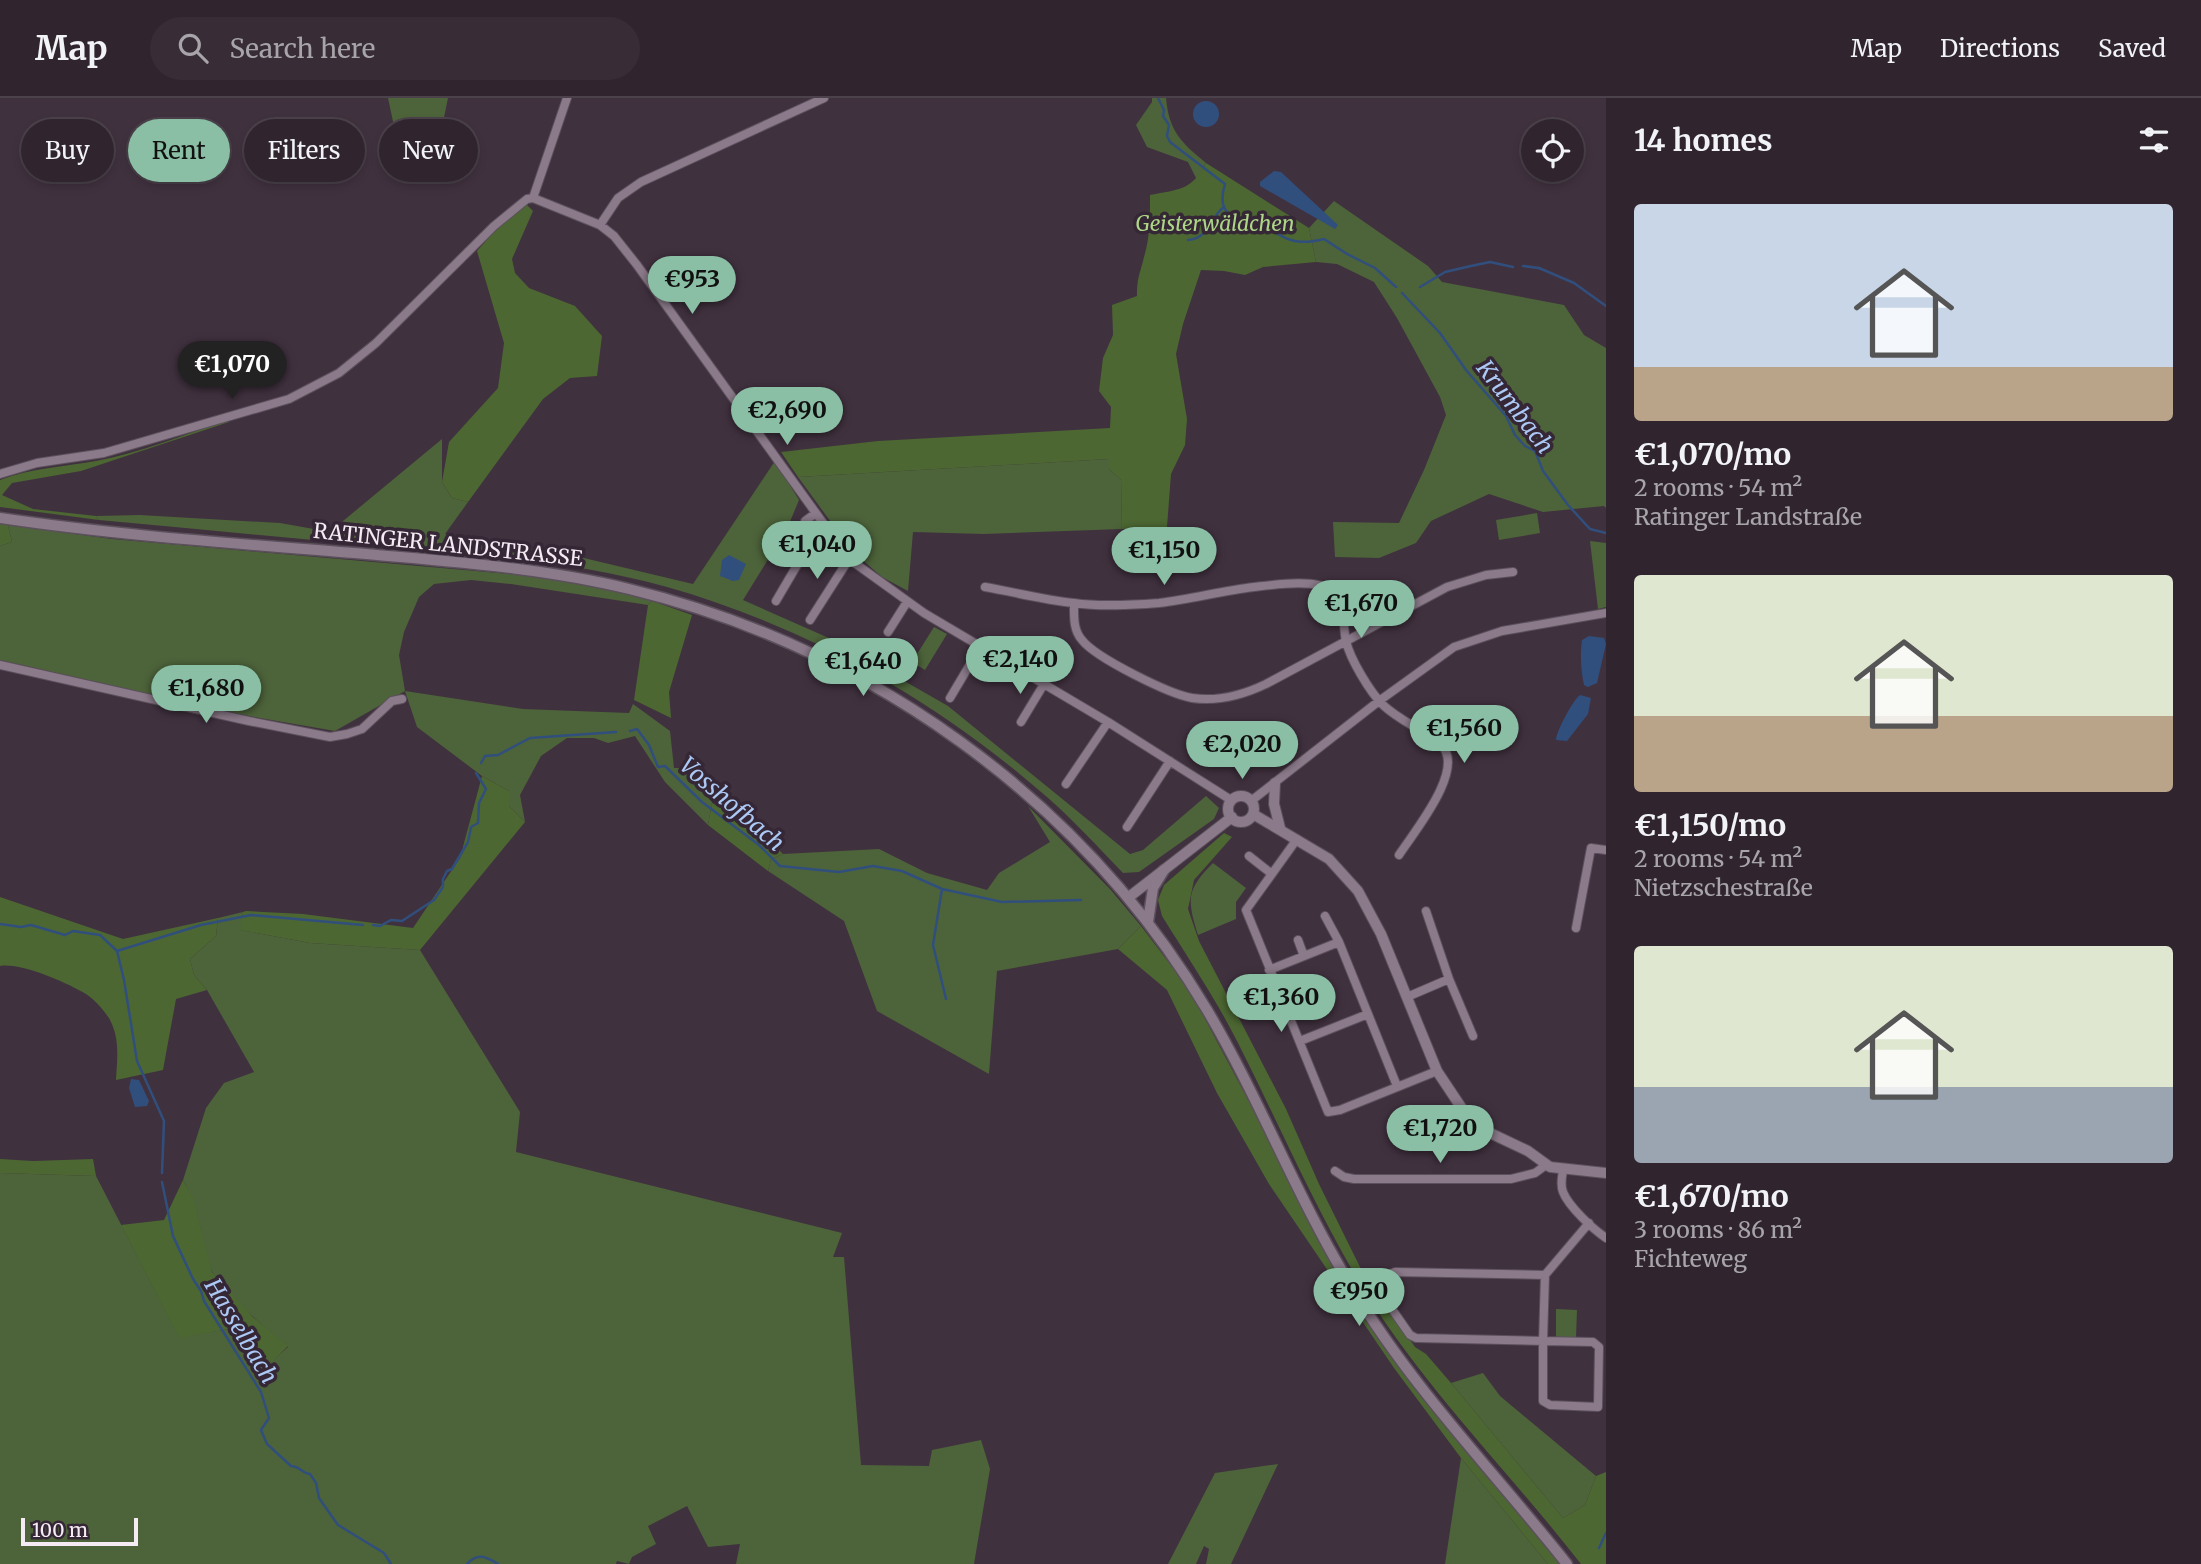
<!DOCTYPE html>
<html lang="en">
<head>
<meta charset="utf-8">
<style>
	:root { --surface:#30252f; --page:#382d37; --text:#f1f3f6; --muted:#a8a5aa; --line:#4b424b; --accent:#8abfa5 }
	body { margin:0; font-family:Merriweather,serif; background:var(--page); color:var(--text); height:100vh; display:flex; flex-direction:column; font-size:26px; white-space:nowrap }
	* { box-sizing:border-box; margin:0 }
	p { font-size:23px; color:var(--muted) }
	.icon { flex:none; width:38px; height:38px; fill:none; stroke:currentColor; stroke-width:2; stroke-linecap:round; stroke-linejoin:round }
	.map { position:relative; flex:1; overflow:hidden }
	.sheet { display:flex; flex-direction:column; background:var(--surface); width:595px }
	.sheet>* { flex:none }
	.hud { position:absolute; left:21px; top:21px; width:665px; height:63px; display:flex; gap:14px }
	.buttons { position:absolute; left:1521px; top:21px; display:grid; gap:14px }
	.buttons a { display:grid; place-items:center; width:63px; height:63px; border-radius:50%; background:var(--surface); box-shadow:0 4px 10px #0003,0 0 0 2px var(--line); font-size:35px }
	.scale { position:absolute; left:21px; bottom:18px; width:117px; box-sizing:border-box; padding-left:7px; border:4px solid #f5ebf4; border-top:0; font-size:19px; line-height:24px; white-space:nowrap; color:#f5ebf4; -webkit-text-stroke:5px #352735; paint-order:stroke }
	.price { position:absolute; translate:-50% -60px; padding:0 16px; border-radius:24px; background:var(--accent); color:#111; font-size:23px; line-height:46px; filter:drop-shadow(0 2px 4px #0008) }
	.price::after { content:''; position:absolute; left:50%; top:42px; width:21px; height:16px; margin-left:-10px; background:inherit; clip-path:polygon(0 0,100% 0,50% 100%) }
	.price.on { background:#222; color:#fff }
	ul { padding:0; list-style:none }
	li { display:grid; align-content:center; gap:14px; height:371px; padding:0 28px }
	li span { display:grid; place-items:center; height:217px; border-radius:7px; color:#555 }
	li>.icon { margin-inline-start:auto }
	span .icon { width:126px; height:126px; fill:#fffc; stroke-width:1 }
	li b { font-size:30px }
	h2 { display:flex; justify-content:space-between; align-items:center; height:84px; padding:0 28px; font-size:30px }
	.chip { padding:0 24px; border-radius:32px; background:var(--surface); box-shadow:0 4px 10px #0003,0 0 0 2px var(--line); font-size:24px; line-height:63px }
	.chip.on { background:var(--accent); color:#111 }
	header { display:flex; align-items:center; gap:42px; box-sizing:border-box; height:98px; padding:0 35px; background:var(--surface); border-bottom:2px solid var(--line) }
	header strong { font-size:33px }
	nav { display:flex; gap:38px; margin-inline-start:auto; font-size:24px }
	.search { width:490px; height:63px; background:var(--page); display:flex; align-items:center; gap:18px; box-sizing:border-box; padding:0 24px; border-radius:38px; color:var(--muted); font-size:26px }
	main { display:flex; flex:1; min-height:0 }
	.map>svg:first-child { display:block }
	.green { fill:#4d633a }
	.forest { fill:#4c6732 }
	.water { fill:#314f7d }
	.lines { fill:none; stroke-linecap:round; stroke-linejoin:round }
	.stream { stroke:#314f7d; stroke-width:2.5 }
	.minor-casing { stroke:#5c505c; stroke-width:10 }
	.tertiary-casing { stroke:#5c505c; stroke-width:12 }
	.secondary-casing { stroke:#5c505c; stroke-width:13 }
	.minor { stroke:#8b7a8a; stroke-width:8 }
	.tertiary { stroke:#8b7a8a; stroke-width:10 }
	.secondary { stroke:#8b7a8a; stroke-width:10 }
	.labels { text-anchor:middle; stroke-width:7; stroke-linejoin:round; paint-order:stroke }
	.park-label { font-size:21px; font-style:italic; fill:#add787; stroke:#352735 }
	.street-label { font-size:21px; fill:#f5ebf4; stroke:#352735 }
	.water-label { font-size:23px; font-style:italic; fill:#acc8f4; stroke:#352735 }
</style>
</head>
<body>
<header>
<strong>Map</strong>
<div class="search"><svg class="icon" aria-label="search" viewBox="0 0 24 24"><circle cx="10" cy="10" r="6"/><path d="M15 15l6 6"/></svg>Search here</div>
<nav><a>Map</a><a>Directions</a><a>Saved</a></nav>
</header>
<main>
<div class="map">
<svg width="1606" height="1466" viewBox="0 0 1606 1466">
	<rect width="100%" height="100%" fill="#40313f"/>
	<path class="green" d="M388,0H448L434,68L401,61Z
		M1152,0H1166C1169,34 1182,45 1206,65L1197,82L1188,64L1147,49L1136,27L1152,4Z
		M1334,103L1428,168L1442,184L1564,207L1584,237L1606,250V410L1604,408L1543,414L1489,396L1431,423L1416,445L1379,460L1335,459L1333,424L1399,425L1424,372L1446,317L1440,299L1397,220L1374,184L1337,166L1316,164L1309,130Z
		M442,341V384L452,400L468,404L445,436L567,456L693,486L775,363L799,402L787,431L743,502L831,541L948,608L1130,756L1143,752L1206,698L1219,710L1214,721L1139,774L1123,775C1098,749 1074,723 1047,699C937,603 808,529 667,489C569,462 468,456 367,447C278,439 188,430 99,422L96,418L140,417L280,425L342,436L343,423Z
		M1109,361V371L1121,382L1122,431L984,436L913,434L908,493L882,479L852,453L798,379Z
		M1537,415L1540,435L1499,442L1496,422Z
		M8,427L112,441L521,477L602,488L652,503L648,507L511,486L471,482L434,486L419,499L404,534L399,557L405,593L523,611L629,615L633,606L670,633L674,670H685L710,681L712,705L708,727L665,684L635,638L608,645L594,640H567L541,658L520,697L525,724L509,708V693L482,678L417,629L405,593L335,633L237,616L0,562V448L12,444Z
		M1590,443L1606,445V509L1598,511Z
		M934,529L947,536L925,572L912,564Z
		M1028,708L1110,791L1141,828L1118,851L997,873L989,976L877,913L844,823L768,773L771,761L783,756L879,751L927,775L987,792L999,775L1050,744Z
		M1213,765L1246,790L1236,804V821L1198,837C1187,802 1186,792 1213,765Z
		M243,814L241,832L310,845L420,852L520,1014L516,1054L842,1135L833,1159H844L861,1367L929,1368L932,1352L981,1342L990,1371L974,1466H736L740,1446L708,1449L687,1408L648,1428L656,1446L632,1459L629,1466L617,1463L616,1466H0V1075L96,1078L179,1239L229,1231L272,1263L288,1249C269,1233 219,1191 211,1171C201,1141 199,1110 183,1082L206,1010L224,985L254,974L207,892L194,877L190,861L216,838L218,820Z
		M1556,1211L1577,1212L1576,1240H1556Z
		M1483,1275L1500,1298L1596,1378L1585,1407L1563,1420L1451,1285Z
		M1461,1360L1548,1466H1445Z
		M1278,1366L1231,1466H1206L1209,1451L1204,1448L1196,1466H1168L1215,1375Z"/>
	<path class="forest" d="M1206,65L1309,130L1316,164L1263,169L1245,177L1224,173L1201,172L1183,226L1176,256L1187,321L1185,347L1171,376L1167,429L1122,431L1121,382L1109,371V361L798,379L781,354L878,343L1110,330L1111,309L1099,293L1103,260L1113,237L1112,207L1137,198C1137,179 1140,176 1144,159C1150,140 1150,118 1150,97C1180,91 1191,93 1206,65Z
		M527,107L533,113L512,161L515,175L529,190L575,208L602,238L597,278L570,280L543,301L468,404L452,400L442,384L449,344L498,290L504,245L477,153L500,127Z
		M225,323L229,324L81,373L12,385L2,397L33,411L96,418L99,422L0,409V382C31,370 63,369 96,363C140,355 183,337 225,323Z
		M0,426L8,427L12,444L0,448Z
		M652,503L692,517L669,594L671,620L634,602L648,507Z
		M482,678L509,693V708L525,724L420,852L310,845L240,832L243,814L246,813L303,816L413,830L460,760Z
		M712,705L755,729L783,756L771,761L768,773L708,727Z
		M1224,735L1232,739L1194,782L1188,811L1199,843L1286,1011L1319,1086L1360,1169L1415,1249L1426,1256L1451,1285L1563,1420L1585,1407L1596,1378L1606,1374V1466H1581C1507,1371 1420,1286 1358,1182C1313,1106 1278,1024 1238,945C1216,901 1188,860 1162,818L1158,802L1164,787Z
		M0,799L123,841L218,820L216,838L190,861L194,877L207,892L176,901L163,972L116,982C117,962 120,943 111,924C107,915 94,901 86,896C68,885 20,864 0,868Z
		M1141,828L1189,891L1362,1215L1428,1307L1560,1466H1548L1461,1360L1394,1270L1269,1086L1217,995L1167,892L1118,851Z
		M0,1061L33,1063L93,1061L96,1078L0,1075Z
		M183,1082L193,1100L212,1174L253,1219L288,1248L272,1264L229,1231L179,1240L121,1127L164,1122Z"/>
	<path class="water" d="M1193 16a13 13 0 1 1 26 0a13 13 0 1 1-26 0Z
		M1274,73L1281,74L1338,127L1335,131L1260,88V84Z
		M729,457L746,466L739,482L733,483L720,478L722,462Z
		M1589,538L1604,540L1606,546L1597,585L1588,589L1584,587C1581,574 1580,556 1582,542Z
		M1580,597L1591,600L1588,616L1567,643L1556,642C1556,634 1573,602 1580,597Z
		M131,981L139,982L149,1003L147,1008L135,1009L129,990Z"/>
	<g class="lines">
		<path class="stream" d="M1158,0L1164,12L1163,18L1169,27L1167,38L1170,44L1225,86C1214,122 1240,120 1265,127C1271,128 1273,133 1278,136C1293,146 1308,145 1324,141L1347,156L1375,170L1396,189
			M1188,142C1210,140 1209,120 1224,109
			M1523,168L1539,170L1574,185L1606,208
			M1420,189L1445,174L1471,168L1490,164L1513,169
			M1402,195L1440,235L1466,272L1506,318L1515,337L1525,348L1535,353L1543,373L1568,407L1590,431L1606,435
			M630,633L637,631L649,647L658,669L665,668L702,704L759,747L780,768L839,774L873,768L902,773L942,791L1002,804L1081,802
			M481,665L485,658L498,657L530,640L616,634
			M942,791L933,847L946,901
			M0,826L21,829L31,827L65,837L73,833L100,837L117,853L124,882L137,963L164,1023L162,1075
			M373,827L380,828L391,822L402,823L434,802L443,789V781L447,773L452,771L468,744L471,729L478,725L479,705L486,691L476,675
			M117,853L201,827L251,817L363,827
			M162,1084L173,1138L193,1181L201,1193L204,1203L261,1294L269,1320L261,1332L267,1346L291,1368C299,1368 302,1375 310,1376L316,1385L319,1400L338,1427L384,1455L391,1466
			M1599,1450L1606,1435
			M467,1466C478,1454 486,1459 498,1466"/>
		<g class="minor-casing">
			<path id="minor" d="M533,100L567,0
				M600,127L618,100L641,84L824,0
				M0,376L37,365L104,355L289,301L339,275L376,245L494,128L527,101L533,100L600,127L614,138L637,167L849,461L924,515L1108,624L1231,702
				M816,415L805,423V434L813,440L839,451
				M985,489C1014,494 1044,502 1074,505C1101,509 1132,507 1159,505C1191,501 1222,493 1254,489C1272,487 1317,480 1332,493C1347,505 1342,526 1346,543C1350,561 1370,594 1383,607C1400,623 1422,631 1440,646C1468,669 1414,734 1399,757
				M776,503L813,440
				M1074,505C1074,518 1073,532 1082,542C1096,560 1169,596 1192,600C1218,604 1243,597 1266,586L1447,489L1486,477L1513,474
				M810,522L849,461
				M888,534L907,504
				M0,567L249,623L330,639L347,636L362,631L392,603L402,601
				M950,600L981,548
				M1021,624L1044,586
				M1066,686L1108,624
				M1251,703L1379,603L1454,549L1502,533L1606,515
				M1127,729L1170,663
				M1297,741L1246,812L1328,1014L1340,1012L1437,973
				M1249,758L1272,776
				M1426,813L1449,881L1473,938
				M1325,818L1339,844L1397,988
				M1576,830L1591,750L1606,752
				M1298,842L1304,858
				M1269,872L1339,844
				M1407,899L1449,881
				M1300,943L1368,916
				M1563,1072C1562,1079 1560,1087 1563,1094C1569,1109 1593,1131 1606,1140
				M1335,1073L1344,1079L1354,1081H1511L1535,1075L1546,1067
				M1545,1177L1395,1174L1388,1177L1387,1204L1410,1237L1416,1240L1543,1243L1545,1177L1589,1125
				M1543,1243L1593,1244L1599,1249L1598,1309L1550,1307L1543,1303Z"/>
		</g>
		<g class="tertiary-casing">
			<path id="tertiary" d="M1275,685L1274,706L1280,730
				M1228 711a13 13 0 1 1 26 0a13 13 0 1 1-26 0Z
				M1253,716L1329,761L1358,793L1381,836L1437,973L1463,1012L1490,1035L1528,1053L1550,1069L1606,1075
				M1129,799L1232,719"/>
		</g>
		<g class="secondary-casing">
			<path id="secondary" d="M0,420C121,438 244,446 366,456C454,464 543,470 629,491C868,549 1081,700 1207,912C1261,1003 1298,1103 1354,1193C1414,1292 1495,1375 1567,1466
				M1148,824L1153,790L1164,772"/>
		</g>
		<use href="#minor" class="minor"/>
		<use href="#tertiary" class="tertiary"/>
		<use href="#secondary" class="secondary"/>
	</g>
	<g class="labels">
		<g class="park-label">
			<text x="1215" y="133">Geisterwäldchen</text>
		</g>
		<g class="street-label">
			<text transform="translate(448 447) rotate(6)" y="7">RATINGER LANDSTRASSE</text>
		</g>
		<g class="water-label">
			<text transform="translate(1515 309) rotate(53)" y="8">Krumbach</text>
			<text transform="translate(732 706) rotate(41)" y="8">Vosshofbach</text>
			<text transform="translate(241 1233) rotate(59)" y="8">Hasselbach</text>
		</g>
	</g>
</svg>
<div class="buttons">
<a><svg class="icon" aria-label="locate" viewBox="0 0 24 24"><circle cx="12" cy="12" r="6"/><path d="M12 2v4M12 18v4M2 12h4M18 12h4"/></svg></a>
</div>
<div class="scale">100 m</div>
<b class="price" style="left:692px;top:218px">€953</b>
<b class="price on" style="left:232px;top:303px">€1,070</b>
<b class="price" style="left:787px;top:349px">€2,690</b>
<b class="price" style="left:817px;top:483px">€1,040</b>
<b class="price" style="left:1164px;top:489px">€1,150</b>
<b class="price" style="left:1361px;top:542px">€1,670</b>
<b class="price" style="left:1020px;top:598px">€2,140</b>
<b class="price" style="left:863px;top:600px">€1,640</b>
<b class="price" style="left:206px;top:627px">€1,680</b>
<b class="price" style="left:1464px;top:667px">€1,560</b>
<b class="price" style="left:1242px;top:683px">€2,020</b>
<b class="price" style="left:1281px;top:936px">€1,360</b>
<b class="price" style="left:1440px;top:1067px">€1,720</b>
<b class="price" style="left:1359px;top:1230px">€950</b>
<div class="hud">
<a class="chip">Buy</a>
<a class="chip on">Rent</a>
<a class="chip">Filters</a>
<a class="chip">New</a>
</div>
</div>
<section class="sheet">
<h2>14 homes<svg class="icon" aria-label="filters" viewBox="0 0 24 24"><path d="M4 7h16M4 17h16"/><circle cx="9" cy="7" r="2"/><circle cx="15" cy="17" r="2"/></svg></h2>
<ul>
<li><span style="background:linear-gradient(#c9d6e8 75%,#b9a48a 0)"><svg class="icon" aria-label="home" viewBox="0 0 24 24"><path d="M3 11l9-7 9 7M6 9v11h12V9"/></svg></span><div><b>€1,070/mo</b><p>2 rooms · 54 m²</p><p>Ratinger Landstraße</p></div></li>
<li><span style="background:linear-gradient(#dfe7d0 65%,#b9a48a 0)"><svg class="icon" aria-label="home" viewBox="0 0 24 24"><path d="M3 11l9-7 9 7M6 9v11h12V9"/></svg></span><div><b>€1,150/mo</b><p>2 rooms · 54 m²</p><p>Nietzschestraße</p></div></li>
<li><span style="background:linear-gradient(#dfe7d0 65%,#9aa5b1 0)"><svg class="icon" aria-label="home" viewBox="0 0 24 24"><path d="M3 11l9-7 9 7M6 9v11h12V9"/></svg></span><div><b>€1,670/mo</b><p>3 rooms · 86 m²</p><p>Fichteweg</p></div></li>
</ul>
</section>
</main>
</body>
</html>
